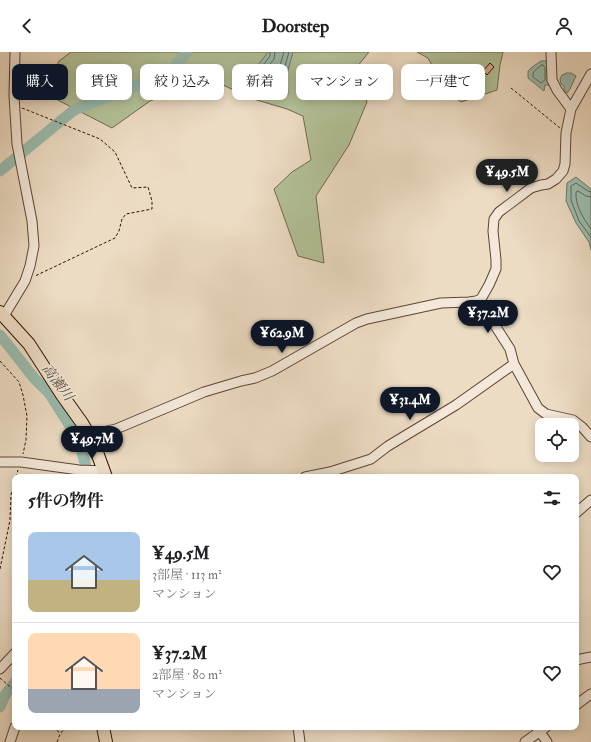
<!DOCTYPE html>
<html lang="ja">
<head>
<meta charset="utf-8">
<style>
	:root { --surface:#fff; --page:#f2f2f2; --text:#202124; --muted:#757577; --line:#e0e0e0; --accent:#111827 }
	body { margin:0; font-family:"IM FELL Double Pica","Noto Serif JP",serif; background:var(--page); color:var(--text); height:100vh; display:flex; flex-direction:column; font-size:15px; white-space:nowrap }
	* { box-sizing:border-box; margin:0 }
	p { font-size:13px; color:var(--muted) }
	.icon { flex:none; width:22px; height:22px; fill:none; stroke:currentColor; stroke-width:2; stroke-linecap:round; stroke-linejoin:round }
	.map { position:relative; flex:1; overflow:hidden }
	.details { position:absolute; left:12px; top:422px; width:567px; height:256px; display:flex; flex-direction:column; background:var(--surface); border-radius:8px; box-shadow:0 2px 10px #0003 }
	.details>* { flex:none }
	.hud { position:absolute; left:12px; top:12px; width:567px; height:36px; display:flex; gap:8px }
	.buttons { position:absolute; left:535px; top:366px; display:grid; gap:8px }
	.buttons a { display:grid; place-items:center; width:44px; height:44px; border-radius:8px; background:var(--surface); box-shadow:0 2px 10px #0003; font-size:20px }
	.price { position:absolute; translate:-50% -34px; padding:0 9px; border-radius:14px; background:var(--accent); color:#fff; font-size:13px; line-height:26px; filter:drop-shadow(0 1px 2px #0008) }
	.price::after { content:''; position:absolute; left:50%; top:24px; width:12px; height:9px; margin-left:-6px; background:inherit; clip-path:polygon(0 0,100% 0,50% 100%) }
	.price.current { background:#222; color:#fff }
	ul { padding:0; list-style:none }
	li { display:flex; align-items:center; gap:12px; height:100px; padding:0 16px }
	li+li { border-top:1px solid var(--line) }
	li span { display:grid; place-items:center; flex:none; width:112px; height:80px; border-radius:8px; color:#555 }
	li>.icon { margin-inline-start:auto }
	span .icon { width:48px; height:48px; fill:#fffc; stroke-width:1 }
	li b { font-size:17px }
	h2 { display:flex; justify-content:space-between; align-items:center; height:48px; padding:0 16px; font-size:17px }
	.pill { padding:0 14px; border-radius:8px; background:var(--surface); box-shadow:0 2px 10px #0003; font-size:14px; line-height:36px }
	.pill.current { background:var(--accent); color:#fff }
	header { display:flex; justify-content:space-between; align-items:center; height:52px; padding:0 16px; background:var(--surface); font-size:18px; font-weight:700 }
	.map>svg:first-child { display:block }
	.green { fill:#b3c299; stroke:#726a4e }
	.water { fill:#9abcae; stroke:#70786a }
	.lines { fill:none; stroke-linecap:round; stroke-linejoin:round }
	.shore { stroke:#666758; stroke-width:1 }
	.river { stroke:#9abcae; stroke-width:11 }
	.building { fill:#e0ad8c; stroke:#311203 }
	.minor-casing { stroke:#604433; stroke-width:11 }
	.major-casing { stroke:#311203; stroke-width:14 }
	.path { stroke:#311203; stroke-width:1; stroke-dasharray:3 2; stroke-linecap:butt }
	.minor { stroke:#f3e8d9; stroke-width:9 }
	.major { stroke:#eddcc4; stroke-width:12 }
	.labels { text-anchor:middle; stroke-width:3; stroke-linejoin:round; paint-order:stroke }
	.water-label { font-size:14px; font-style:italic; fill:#564e3f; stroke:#f3e8d9 }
</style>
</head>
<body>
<header><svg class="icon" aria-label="back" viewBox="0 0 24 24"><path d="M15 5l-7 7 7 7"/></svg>Doorstep<svg class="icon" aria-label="person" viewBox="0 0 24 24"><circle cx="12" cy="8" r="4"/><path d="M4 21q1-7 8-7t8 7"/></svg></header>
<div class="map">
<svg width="591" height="690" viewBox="0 0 591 690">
	<rect width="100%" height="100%" fill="#eddcc4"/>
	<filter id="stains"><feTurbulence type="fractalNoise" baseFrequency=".005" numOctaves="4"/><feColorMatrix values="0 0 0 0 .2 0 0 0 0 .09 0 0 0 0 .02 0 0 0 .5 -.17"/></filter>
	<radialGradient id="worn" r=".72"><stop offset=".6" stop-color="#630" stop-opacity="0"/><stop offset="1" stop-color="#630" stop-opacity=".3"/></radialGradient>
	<path class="green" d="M71,0H369L356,16L367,50L349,93L316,144L324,211L298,204L274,137L292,120L311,108L303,64L287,57L250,46L213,28L187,35L150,49L112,76L48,43V33L59,9Z
		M417,0H503L500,13L497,38L461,50L446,39L428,6Z"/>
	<path class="water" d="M268,0H293L287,22L288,43L242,34Z
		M541,9H546L549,16V33H545L544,39L528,26V19L531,16Z
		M566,21H571L576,24L570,37L567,41L564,39V34L561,32L560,27L562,23L565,22Z
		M576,125L591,137V198L589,190L576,171L566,149L567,131Z"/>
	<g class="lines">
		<path class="shore" d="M270,0V4L251,29L250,31L252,32L282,38L284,36L283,21L289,0
			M275,0L274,7L259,26L260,28L276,32L278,31V20L284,0
			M542,13L544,14L545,16V28L541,31L533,25C532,19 538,16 542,13Z
			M591,140L588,139L576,131L571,134V148L579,169L591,185
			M591,145L586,144L578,139L576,140C575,153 583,166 591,177"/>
		<path class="river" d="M0,119L74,58L169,21L187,0
			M0,283L34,326L49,341L70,374L81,397L89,425
			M0,655L5,643L15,630"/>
	</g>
	<path class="building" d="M490,11L494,15L487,23L483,19Z"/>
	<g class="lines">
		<g class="minor-casing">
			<path id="minor" d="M551,0L552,28L557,38L571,57
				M481,247L482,253L510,297L514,312L538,356L546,362L573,368L582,375L591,385
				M4,264L25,229L30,214L34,194L32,169L17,92L14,44L15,0
				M89,383L116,377L204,340L241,329L255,326L272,319L356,271L367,267L441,251L469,250L476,249L481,247L489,233L496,217V208L493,179L494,167L499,160L531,136L541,133L548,132L556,127L563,119L565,112L566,81L571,57L591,22
				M0,410H21L79,418L104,419
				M305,425L330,420L371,407L388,394L456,353L514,312
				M576,461L591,448
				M576,608L591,605
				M0,617L15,601
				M576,653L591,642
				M298,675L300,690
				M540,680L547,690
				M10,690L15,675
				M525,690L546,675"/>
		</g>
		<g class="major-casing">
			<path id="major" d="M0,260L29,292L62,343L82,371L89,383L98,403L106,425
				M103,675L106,690"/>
		</g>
		<path class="path" d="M511,36L560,76
			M22,56L100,87L115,100L132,136L148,135L152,149V157L126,162L122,167L119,179L115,186L35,224
			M0,309L19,330L23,343L27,364L26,388L23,402
			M16,425L18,418
			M0,517L10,468L11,443L15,429
			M0,626L15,639
			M53,675L60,681
			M57,690L60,682L66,675"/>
		<use href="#minor" class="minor"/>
		<use href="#major" class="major"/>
	</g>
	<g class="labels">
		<g class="water-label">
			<text transform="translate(58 330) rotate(53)" y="5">高瀬川</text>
		</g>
	</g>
	<rect width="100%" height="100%" filter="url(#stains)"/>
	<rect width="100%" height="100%" fill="url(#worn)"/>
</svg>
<div class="buttons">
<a><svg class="icon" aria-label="locate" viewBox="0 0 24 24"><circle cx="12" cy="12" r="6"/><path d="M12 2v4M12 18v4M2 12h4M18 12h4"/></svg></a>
</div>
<b class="price current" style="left:507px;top:141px">¥49.5M</b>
<b class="price" style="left:488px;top:282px">¥37.2M</b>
<b class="price" style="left:282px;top:302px">¥62.9M</b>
<b class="price" style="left:410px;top:369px">¥31.4M</b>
<b class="price" style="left:92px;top:408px">¥49.7M</b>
<div class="hud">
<a class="pill current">購入</a>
<a class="pill">賃貸</a>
<a class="pill">絞り込み</a>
<a class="pill">新着</a>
<a class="pill">マンション</a>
<a class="pill">一戸建て</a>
</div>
<section class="details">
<h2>5件の物件<svg class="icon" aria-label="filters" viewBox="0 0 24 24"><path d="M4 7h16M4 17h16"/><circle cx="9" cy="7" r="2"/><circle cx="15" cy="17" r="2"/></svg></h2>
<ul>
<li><span style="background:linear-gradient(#a9c7e8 60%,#c2b280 0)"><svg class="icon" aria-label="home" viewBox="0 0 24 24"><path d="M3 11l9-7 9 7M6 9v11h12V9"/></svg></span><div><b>¥49.5M</b><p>3部屋 · 113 m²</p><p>マンション</p></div><svg class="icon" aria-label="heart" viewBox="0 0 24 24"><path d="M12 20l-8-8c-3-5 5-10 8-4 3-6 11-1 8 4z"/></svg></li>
<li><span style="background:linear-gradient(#ffd9b3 70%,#9aa5b1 0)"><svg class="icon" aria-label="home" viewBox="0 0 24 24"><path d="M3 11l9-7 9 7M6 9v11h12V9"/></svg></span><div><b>¥37.2M</b><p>2部屋 · 80 m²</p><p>マンション</p></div><svg class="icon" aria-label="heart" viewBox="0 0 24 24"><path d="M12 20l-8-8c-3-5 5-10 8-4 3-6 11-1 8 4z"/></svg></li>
</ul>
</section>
</div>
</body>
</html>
